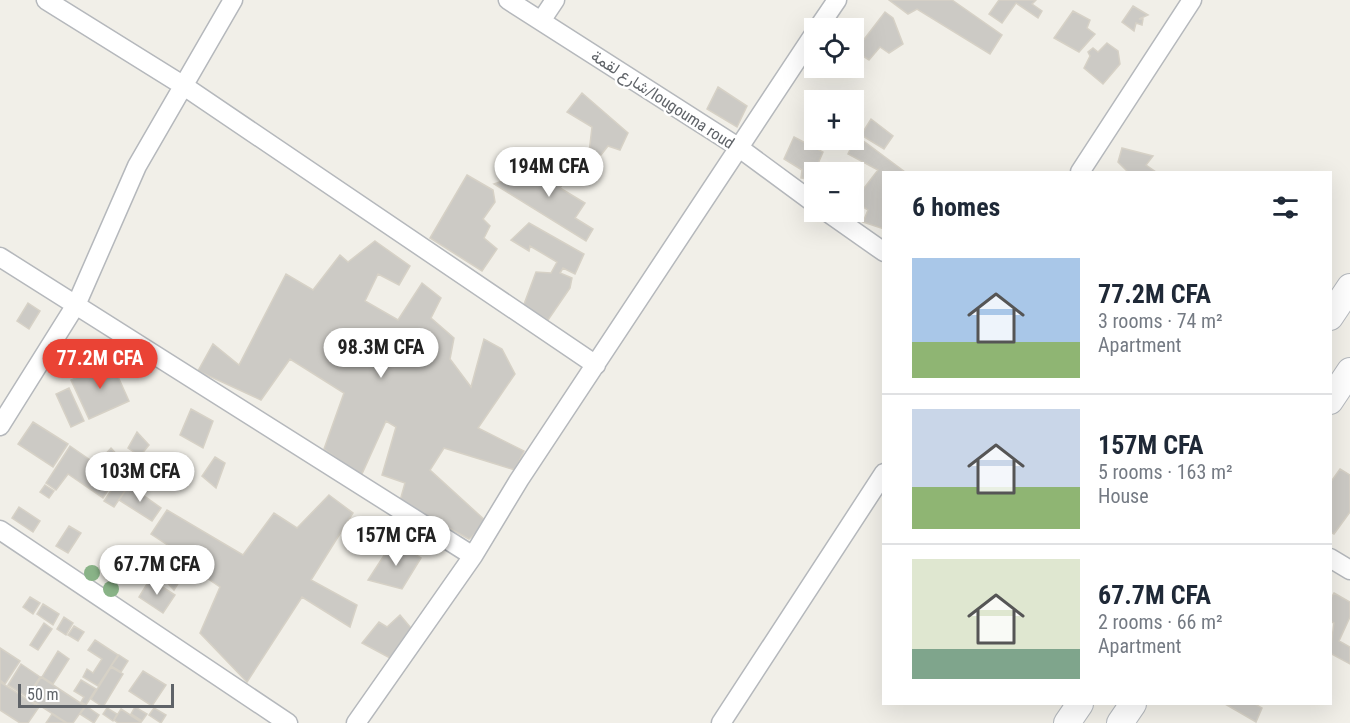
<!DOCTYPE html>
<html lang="en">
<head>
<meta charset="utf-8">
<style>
	:root { --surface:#fff; --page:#f6f6f7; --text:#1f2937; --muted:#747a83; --line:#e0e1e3; --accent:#ea4335 }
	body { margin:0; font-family:"Roboto Condensed",Vazirmatn,sans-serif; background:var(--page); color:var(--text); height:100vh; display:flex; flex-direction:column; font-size:22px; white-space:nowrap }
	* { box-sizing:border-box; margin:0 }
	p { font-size:20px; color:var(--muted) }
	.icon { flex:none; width:33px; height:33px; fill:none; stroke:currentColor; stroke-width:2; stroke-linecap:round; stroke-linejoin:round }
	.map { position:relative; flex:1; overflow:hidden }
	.details { position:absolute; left:882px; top:171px; width:450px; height:534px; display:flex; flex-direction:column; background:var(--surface); border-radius:0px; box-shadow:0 6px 24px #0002 }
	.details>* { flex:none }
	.controls { position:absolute; left:804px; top:18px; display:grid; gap:12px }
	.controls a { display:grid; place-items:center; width:60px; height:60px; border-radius:0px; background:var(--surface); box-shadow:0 6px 24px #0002; font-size:30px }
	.scale { position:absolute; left:18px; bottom:15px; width:156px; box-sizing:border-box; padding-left:6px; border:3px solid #5f6368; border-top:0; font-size:16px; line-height:21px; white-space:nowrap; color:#5f6368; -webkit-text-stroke:4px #fff; paint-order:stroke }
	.price { position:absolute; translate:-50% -51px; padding:0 14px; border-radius:21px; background:#fff; color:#222; font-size:20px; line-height:39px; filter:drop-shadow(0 2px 3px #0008) }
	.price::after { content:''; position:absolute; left:50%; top:36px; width:18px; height:14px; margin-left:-9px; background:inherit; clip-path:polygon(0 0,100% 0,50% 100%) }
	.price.active { background:var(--accent); color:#fff }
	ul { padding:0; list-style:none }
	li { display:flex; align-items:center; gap:18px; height:150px; padding:0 30px }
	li+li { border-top:2px solid var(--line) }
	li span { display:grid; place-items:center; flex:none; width:168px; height:120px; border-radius:0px; color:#555 }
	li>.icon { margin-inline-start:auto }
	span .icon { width:72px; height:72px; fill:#fffc; stroke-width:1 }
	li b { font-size:26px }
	h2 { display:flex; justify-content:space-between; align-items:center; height:72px; padding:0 30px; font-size:26px }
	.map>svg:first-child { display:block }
	.building { fill:#cccac5; stroke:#d6d1c6; stroke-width:1.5 }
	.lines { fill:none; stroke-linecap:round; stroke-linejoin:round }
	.minor-casing { stroke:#b5b8bc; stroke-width:21 }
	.secondary-casing { stroke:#b6babf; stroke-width:28 }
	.minor { stroke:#fff; stroke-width:18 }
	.secondary { stroke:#fff; stroke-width:26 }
	.tree { fill:#89b387 }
	.labels { text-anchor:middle; stroke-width:5; stroke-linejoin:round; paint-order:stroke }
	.street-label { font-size:16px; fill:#5f6368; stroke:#fff }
</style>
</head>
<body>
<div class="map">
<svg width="1350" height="723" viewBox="0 0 1350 723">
	<rect width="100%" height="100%" fill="#f1efe8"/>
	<path class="building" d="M889,0H952L1002,35L990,54L917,9L908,14Z
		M999,0H1036L1032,4L1042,11L1038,18L1016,3L1002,23L989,14Z
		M1133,6L1148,15L1139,19H1143L1142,25L1136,23L1134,31L1122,22Z
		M1073,11L1090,20L1087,28L1095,34L1079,52L1054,38Z
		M885,12L893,18L903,44L889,53L880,47L869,60L855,51Z
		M1107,43L1118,51L1120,64L1103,84L1084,68L1090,56L1088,52L1093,48L1098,52Z
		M718,87L747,106L737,127L707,109Z
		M582,93L628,133L620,150L608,146L601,155L589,153L592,127L567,112Z
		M871,119L893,136L884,149L861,135Z
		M794,137L823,152L811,180L801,178L802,170L784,159Z
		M855,139L862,140L905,172H884V229L863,222L868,210L854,201L878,170L848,154Z
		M1122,148L1153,156L1146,165L1156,172H1128L1118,162Z
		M539,160L567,178L560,188L585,203L575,218L593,229L586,241L494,184L516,176L526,182Z
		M467,175L493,190L495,202L483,219L490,226L484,238L497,249L482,271L430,238Z
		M529,223L584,254L575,274L563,268L560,273L572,278L570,288L548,320L523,307L536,272L551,273L557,262L530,246L529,251L511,240Z
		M375,241L410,266L399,285L378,274L365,301L398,320L422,283L441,298L431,318L454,338L450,359L471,387L484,339L502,349L515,374L478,428L524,451L515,470L444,448L430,470L488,523L469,539L400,501L405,483L382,475L396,427L386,421L361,476L324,449L344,393L290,359L261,400L198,371L213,344L239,365L286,274L313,290L340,255L348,262Z
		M28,303L40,311L29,329L17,321Z
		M111,361L129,401L89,419L71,380Z
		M69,388L84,421L71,427L56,394Z
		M191,409L213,421L203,448L180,435Z
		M33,422L68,444L53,467L18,444Z
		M137,432L149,445L140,456L128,448Z
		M70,446L116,478L103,498L68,474L56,490L46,483Z
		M111,448L120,458L132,453L137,468L128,479L99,461Z
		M215,457L225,463L216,488L202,476Z
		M1340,469L1350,475V512L1334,534L1330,532V483Z
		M119,479L129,485L114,507L104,501Z
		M45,485L54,491L49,498L40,492Z
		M129,485L161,508L152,521L119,500Z
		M329,495L353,513L311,580L357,605L350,627L302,597L247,682L200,633L220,587L189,566L174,590L159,574L172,548L151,534L167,510L243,555L274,513L297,528Z
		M19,507L40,521L33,532L12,518Z
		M69,526L81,533L68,553L56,546Z
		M394,540L421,558L402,589L368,580Z
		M136,554L146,561L133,582L123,575Z
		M150,579L175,595L163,613L139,597Z
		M1334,593L1350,602V617L1339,641L1350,647V664L1330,653L1334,623L1330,621V600Z
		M30,597L40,603L33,614L23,607Z
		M43,604L59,614L53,625L37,614Z
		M400,615L411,628L390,658L362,643L379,622L387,627Z
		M64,617L73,623L66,635L57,629Z
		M44,623L52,629L38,650L30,645Z
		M74,626L84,632L78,641L68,635Z
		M95,640L118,655L98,686L83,677L87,669L93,673L102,659L88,650Z
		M0,648L20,661L5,684L0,680Z
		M58,651L69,659L53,684L42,677Z
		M119,655L128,661L121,672L111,666Z
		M21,664L40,677L27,697L8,685Z
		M111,667L123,674L103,707L91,699Z
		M143,671L166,685L152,706L129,691Z
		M41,677L85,706L73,723H67L28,698Z
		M81,680L96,689L86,705L81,702L84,697L74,691Z
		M0,682L39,707L28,723H20L0,710Z
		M1225,704H1255L1262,708L1256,722Z
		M86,706L99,715L94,723L80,714Z
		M135,707L147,714L142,721L131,714Z
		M107,708L117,714L113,721L103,714Z
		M154,708L166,715L161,723L149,715Z
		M121,709L141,722V723H118L114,720Z
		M52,714L66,723H46Z"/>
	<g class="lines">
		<g class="minor-casing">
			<path id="minor" d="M46,0L184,86L596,365
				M508,0L738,147L814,203
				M541,21L555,0
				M818,28L837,0
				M1080,172L1192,0
				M827,212L884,252
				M0,257L473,556
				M0,426L77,303L137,166L233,0
				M0,530L288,723
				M1330,558L1350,570
				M356,723L473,556L519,480L814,34
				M721,723L884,473"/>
		</g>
		<g class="secondary-casing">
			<path id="secondary" d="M1330,317L1350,287
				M1330,401L1350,371
				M1067,723L1080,704
				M1120,723L1133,704"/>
		</g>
		<use href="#minor" class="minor"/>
		<use href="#secondary" class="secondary"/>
	</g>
	<g class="tree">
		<circle cx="92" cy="573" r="8"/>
		<circle cx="111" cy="589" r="8"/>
	</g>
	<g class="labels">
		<g class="street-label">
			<text transform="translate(663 99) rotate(33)" y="6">شارع لقمة/lougouma roud</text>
		</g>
	</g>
</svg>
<div class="controls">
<a><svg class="icon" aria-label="locate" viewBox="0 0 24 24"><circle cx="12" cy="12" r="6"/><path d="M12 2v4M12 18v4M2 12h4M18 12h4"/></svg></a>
<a>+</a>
<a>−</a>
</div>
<div class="scale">50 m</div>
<b class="price" style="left:549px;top:198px">194M CFA</b>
<b class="price" style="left:381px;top:379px">98.3M CFA</b>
<b class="price active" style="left:100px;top:390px">77.2M CFA</b>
<b class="price" style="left:140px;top:503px">103M CFA</b>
<b class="price" style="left:396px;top:567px">157M CFA</b>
<b class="price" style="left:157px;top:596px">67.7M CFA</b>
<section class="details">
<h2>6 homes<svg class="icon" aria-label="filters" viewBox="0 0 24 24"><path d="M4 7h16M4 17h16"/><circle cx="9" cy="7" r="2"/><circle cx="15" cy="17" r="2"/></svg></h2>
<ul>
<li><span style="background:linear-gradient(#a9c7e8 70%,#8fb573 0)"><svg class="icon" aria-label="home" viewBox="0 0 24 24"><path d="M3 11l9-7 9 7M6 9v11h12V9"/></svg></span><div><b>77.2M CFA</b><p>3 rooms · 74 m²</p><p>Apartment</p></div></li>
<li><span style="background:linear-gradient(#c9d6e8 65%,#8fb573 0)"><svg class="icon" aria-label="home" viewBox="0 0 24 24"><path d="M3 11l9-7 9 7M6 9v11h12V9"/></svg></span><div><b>157M CFA</b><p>5 rooms · 163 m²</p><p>House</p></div></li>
<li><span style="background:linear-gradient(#dfe7d0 75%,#7fa58c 0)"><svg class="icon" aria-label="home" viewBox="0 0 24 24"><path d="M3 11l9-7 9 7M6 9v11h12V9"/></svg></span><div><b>67.7M CFA</b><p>2 rooms · 66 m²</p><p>Apartment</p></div></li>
</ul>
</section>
</div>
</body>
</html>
